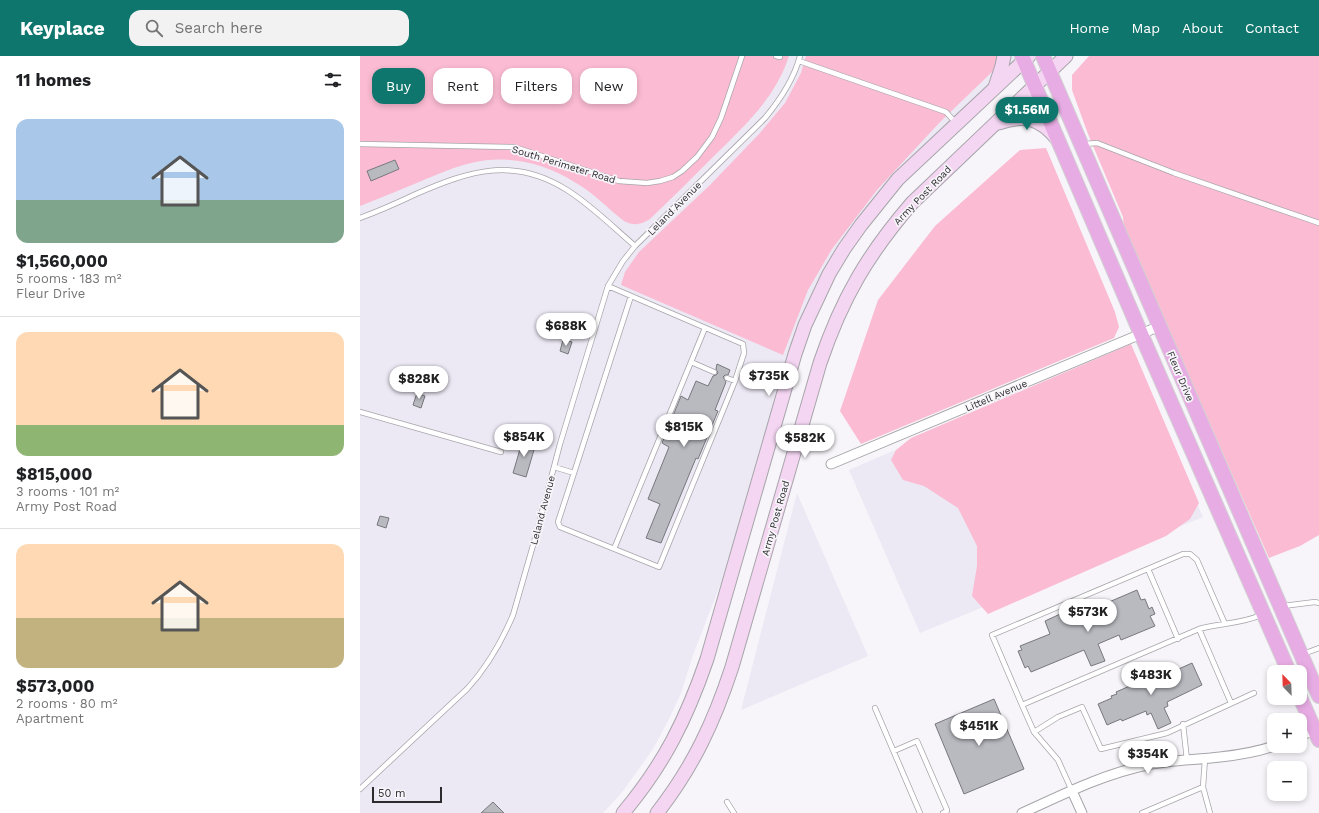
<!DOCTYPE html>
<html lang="en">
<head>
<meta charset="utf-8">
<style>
	:root { --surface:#fff; --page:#f2f2f2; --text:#202124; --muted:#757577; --line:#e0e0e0; --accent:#0f766e }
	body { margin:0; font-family:"Work Sans",sans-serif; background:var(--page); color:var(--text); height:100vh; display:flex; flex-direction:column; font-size:15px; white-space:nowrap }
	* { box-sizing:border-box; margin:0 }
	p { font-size:13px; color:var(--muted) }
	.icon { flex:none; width:22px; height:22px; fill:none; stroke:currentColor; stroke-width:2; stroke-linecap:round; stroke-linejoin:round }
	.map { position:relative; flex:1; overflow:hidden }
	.drawer { display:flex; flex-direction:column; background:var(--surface); width:360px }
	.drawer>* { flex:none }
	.top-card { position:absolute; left:12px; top:12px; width:380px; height:36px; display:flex; gap:8px }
	.needle { width:26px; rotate:337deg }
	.tools { position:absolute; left:907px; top:609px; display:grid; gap:8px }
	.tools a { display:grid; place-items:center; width:40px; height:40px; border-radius:8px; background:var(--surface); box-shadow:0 2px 6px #0003; font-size:20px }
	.scale { position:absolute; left:12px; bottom:10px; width:70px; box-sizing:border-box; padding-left:4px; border:2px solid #2c2b2d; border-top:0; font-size:11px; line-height:14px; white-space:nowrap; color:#2c2b2d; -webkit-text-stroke:3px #f7f5fa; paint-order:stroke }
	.price { position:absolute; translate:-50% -34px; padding:0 9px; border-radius:14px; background:#fff; color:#222; font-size:13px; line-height:26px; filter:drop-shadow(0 1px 2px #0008) }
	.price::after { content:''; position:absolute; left:50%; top:24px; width:12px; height:9px; margin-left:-6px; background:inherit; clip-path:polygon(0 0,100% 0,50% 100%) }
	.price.on { background:var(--accent); color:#fff }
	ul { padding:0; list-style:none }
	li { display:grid; align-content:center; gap:8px; height:212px; padding:0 16px }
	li+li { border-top:1px solid var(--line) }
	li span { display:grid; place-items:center; height:124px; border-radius:12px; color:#555 }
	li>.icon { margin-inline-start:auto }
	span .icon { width:72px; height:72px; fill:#fffc; stroke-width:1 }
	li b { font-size:17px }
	h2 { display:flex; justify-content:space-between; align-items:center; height:48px; padding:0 16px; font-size:17px }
	.chip { padding:0 14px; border-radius:12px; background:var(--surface); box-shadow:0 2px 6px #0003; font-size:14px; line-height:36px }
	.chip.on { background:var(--accent); color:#fff }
	header { display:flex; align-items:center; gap:24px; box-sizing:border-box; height:56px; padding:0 20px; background:var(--accent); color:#fff }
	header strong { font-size:19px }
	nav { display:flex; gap:22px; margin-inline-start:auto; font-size:14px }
	.search { width:280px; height:36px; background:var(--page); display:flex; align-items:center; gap:10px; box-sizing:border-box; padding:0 14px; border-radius:12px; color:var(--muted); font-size:15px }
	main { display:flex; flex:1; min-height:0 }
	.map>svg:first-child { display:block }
	.built { fill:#ece8f4 }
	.green { fill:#fbbbd2 }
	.building { fill:#b9bac0; stroke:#77787d }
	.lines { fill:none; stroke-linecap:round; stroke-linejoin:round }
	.service-casing { stroke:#a7a5aa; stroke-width:6 }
	.minor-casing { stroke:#a7a5aa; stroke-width:11 }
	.secondary-casing { stroke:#a7a5aa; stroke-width:15 }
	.primary-casing { stroke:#d1d0d1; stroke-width:16 }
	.service { stroke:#fff; stroke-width:4.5 }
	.minor { stroke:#fff; stroke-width:9 }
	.secondary { stroke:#f4d6f2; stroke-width:13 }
	.primary { stroke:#e8ace4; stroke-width:14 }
	.labels { text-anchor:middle; stroke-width:3.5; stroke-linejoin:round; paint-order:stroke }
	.street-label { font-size:10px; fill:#2c2b2d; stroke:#f7f5fa }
</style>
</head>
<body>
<header>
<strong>Keyplace</strong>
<div class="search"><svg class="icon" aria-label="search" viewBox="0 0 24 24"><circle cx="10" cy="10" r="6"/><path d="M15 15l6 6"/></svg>Search here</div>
<nav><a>Home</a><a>Map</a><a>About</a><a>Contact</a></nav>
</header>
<main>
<section class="drawer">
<h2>11 homes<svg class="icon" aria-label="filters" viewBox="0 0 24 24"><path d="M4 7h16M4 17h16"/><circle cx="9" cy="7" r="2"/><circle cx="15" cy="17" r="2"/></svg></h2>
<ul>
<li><span style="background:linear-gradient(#a9c7e8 65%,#7fa58c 0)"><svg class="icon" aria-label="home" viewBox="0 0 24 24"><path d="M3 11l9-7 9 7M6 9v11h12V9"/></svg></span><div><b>$1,560,000</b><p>5 rooms · 183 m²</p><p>Fleur Drive</p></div></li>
<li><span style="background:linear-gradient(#ffd9b3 75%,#8fb573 0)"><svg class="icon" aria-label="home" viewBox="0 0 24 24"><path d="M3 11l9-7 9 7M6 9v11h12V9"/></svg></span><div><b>$815,000</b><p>3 rooms · 101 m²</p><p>Army Post Road</p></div></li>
<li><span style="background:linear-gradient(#ffd9b3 60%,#c2b280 0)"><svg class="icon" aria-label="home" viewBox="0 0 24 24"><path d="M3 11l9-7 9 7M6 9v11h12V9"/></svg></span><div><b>$573,000</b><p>2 rooms · 80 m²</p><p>Apartment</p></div></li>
</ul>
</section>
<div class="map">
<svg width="959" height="757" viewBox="0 0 959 757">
	<rect width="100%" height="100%" fill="#f7f5fa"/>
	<path class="built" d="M0,0H662L538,123L456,244L393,444L333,599L321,637L309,663L293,693L263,735L243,757H0Z
		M768,294L843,461L560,577L489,414Z
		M437,437L508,600L381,654Z"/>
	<path class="green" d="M0,0H429C415,43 384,70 353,101C332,122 311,143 290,163C280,169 274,170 264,165C248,153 234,137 216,127C185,107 147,98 111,107C93,111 76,119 59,126C40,134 20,142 0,150Z
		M446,0H638L633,15L580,66L517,134L472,193L448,234L423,299L261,229L265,216L279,196L350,129L400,77L425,47L441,17Z
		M729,0H959V479L940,490L909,502L764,174L763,161L728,78L712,34V19Z
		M686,92L755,256L759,271L754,282L501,388L480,355L518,244L575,170L660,94Z
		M771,288L839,447L830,463L806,480L628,558L612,540L617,510V490L598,452L564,430L543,424L531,404L536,394L551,382Z"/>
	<path class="building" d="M35,104L39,113L11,125L7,115Z
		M203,284L212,286L208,298L200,295Z
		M357,308L370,314L368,319H365L363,321L366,326L355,354L358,355L338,403L336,402L301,487L286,482L300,448L288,443L309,391L302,387L321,340L328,344L336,325L348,330L353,320L356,319L358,317L356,313Z
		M57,337L65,340L61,352L53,349Z
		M163,383L176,387L166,421L153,417Z
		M20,460L29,462L26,472L17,469Z
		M777,534L781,544L785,543L789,553L792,551L795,558L790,560L795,570L761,584L759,579L738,588L745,605L731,610L724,594L671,616L668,610L665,612L658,595L662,594L660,590L690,578L685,565L709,554L715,567L749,553L748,550L750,549L749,546Z
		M832,607L842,629L807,646L808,650L804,652L811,667L798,673L791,657L787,659L786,655L762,665L761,663L747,669L738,648L752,642L751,640L757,638L756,636L804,615L805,617L811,614L812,616Z
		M634,643L664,713L604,738L575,668Z
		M133,746L144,757H121Z"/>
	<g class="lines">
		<g class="service-casing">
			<path id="service" d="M416,0L420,1
				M439,5L586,56L596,67
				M0,88L154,91L259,125L287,127L300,125L313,121L322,115L337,101L352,81L361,62L382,0
				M724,88L737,87L814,117L959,167
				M0,162C19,155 37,147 56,138C109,115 153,100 207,134C231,149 253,171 275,190
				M331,306L354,316
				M367,322L375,325
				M0,356L141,396
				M194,411L214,417L198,466L200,471L299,511L375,325L384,297L383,288L248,230
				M214,417L271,240
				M254,493L345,272
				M788,513L818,583
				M923,550L955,546L959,547
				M839,573L871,647
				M943,598L959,592
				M662,649L632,579L823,498H830L837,504L865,568
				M515,652L560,757
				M823,668L827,704
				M674,676L698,661L722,651L741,693L807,677L894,637
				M534,695L557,685L587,754V755L583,757
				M845,703L843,731L850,757
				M0,733L107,633C127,611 141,587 153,559L176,479L200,388L248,230L263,205L275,190L405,62C420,44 434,23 440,0
				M712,735L698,704L674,676L662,649L839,573C860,567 881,568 901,559
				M367,746L374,757
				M782,757L843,731"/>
		</g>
		<g class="minor-casing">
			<path id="minor" d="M471,408L800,270
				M940,680L959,672
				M712,735L722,757
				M662,757C702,739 743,718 787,709C811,704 836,704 860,701C878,699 897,696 914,690"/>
		</g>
		<g class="secondary-casing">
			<path id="secondary" d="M635,31L642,10L644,0
				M639,67C664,58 680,62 697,83
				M263,757C304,708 326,664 347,603L435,298L445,269L469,218L484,193L501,169L538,123L669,0
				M297,757C333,711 354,666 372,611L460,307C482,242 508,198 552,147L706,0"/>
		</g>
		<g class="primary-casing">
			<path id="primary" d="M662,0L781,278L929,616
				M683,0L959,640
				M940,641L959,684"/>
		</g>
		<use href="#service" class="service"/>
		<use href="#minor" class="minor"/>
		<use href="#secondary" class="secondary"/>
		<use href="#primary" class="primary"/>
	</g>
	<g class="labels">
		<g class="street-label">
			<text transform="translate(204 108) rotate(17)" y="4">South Perimeter Road</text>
			<text transform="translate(562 139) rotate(-46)" y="4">Army Post Road</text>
			<text transform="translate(314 152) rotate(-45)" y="4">Leland Avenue</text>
			<text transform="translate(821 320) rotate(67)" y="4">Fleur Drive</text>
			<text transform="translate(636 339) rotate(-23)" y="4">Littell Avenue</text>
			<text transform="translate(182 454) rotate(-75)" y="4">Leland Avenue</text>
			<text transform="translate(415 462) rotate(-74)" y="4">Army Post Road</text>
		</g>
	</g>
</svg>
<div class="tools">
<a><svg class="needle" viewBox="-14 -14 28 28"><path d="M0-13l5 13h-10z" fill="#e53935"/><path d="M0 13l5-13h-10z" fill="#757577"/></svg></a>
<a>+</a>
<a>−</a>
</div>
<div class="scale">50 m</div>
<b class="price on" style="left:667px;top:75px">$1.56M</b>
<b class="price" style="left:206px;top:291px">$688K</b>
<b class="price" style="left:409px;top:341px">$735K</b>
<b class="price" style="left:59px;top:344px">$828K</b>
<b class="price" style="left:324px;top:392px">$815K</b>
<b class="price" style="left:164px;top:402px">$854K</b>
<b class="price" style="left:445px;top:403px">$582K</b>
<b class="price" style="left:728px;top:577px">$573K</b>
<b class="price" style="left:791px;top:640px">$483K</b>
<b class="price" style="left:619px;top:691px">$451K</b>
<b class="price" style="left:788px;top:719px">$354K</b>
<div class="top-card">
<a class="chip on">Buy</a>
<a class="chip">Rent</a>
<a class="chip">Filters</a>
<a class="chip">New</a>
</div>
</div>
</main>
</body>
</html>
